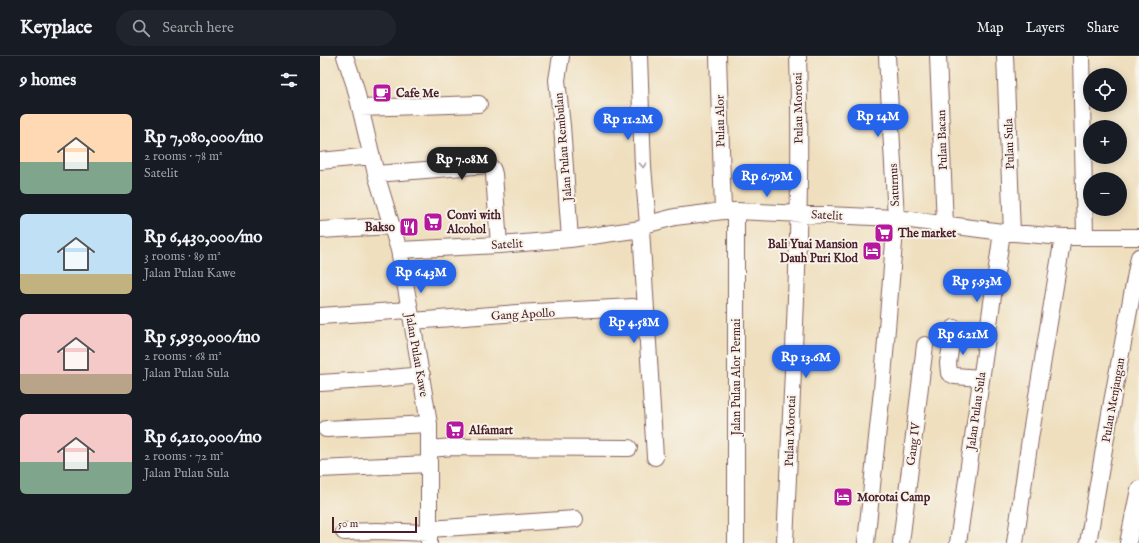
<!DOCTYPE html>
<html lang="en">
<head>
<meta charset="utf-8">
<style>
	:root { --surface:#171b24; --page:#20242c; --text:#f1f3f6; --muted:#9ea1a6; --line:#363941; --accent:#2563eb }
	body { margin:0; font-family:"IM FELL English",serif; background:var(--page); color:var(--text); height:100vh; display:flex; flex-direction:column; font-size:15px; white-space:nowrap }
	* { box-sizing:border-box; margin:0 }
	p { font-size:13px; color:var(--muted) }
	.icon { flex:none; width:22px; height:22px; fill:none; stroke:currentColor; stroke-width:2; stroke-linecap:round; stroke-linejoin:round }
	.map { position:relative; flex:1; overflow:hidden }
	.drawer { display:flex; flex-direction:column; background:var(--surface); width:320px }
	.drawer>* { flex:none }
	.tools { position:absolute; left:763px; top:12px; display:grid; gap:8px }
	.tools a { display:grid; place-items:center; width:44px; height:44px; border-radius:50%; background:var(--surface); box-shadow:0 2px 10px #0003; font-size:20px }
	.scale { position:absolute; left:12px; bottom:10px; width:85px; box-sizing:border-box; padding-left:4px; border:2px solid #4a1f2b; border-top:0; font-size:11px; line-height:14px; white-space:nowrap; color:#4a1f2b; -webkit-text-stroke:3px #f7f3e8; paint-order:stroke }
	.price { position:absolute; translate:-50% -34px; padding:0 9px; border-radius:14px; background:var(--accent); color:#fff; font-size:13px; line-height:26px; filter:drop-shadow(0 1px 2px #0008) }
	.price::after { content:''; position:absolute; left:50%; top:24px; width:12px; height:9px; margin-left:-6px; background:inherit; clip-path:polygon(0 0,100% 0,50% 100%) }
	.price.current { background:#222; color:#fff }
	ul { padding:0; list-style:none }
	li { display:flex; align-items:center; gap:12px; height:100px; padding:0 20px }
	li span { display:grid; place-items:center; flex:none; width:112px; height:80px; border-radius:6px; color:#555 }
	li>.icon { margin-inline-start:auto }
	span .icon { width:48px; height:48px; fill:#fffc; stroke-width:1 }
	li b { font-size:17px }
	h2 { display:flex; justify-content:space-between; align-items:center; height:48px; padding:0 20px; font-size:17px }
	header { display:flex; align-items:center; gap:24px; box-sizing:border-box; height:56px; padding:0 20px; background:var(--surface); border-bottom:1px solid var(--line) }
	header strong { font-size:19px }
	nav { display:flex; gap:22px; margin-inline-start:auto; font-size:14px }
	.search { width:280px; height:36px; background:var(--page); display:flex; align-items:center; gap:10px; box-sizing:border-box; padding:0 14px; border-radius:22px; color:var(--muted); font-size:15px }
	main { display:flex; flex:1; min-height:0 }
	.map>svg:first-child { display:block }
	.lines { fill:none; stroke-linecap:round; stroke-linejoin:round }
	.minor-casing { stroke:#84625e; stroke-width:18 }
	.minor { stroke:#fff; stroke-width:16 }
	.oneway { stroke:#ae9aa0 }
	.labels { text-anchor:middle; stroke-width:4; stroke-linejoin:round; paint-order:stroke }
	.poi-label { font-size:12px; font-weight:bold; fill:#4a1f2b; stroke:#f7f3e8; text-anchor:start }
	.street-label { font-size:12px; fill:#4a1f2b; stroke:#f7f3e8 }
</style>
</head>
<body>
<header>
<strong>Keyplace</strong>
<div class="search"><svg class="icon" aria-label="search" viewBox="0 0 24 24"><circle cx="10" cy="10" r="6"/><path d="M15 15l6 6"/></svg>Search here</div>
<nav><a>Map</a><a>Layers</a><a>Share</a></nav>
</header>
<main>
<section class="drawer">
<h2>9 homes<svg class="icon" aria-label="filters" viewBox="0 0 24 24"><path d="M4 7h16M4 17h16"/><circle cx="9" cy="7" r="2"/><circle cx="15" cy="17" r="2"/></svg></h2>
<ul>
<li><span style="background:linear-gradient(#ffd9b3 60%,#7fa58c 0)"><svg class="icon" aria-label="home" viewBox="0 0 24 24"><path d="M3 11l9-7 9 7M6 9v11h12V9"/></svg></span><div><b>Rp 7,080,000/mo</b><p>2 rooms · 78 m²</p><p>Satelit</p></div></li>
<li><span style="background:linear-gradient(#bfe0f5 75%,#c2b280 0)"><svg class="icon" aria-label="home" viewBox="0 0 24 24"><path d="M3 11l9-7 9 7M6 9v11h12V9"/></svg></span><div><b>Rp 6,430,000/mo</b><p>3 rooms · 89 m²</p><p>Jalan Pulau Kawe</p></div></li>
<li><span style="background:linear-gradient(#f6c9c9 75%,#b9a48a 0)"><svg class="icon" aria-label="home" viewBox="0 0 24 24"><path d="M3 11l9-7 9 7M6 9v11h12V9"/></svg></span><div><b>Rp 5,930,000/mo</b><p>2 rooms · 68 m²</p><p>Jalan Pulau Sula</p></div></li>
<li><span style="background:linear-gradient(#f6c9c9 60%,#7fa58c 0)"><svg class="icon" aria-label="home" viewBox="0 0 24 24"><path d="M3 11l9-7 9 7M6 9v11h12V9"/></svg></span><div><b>Rp 6,210,000/mo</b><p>2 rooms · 72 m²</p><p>Jalan Pulau Sula</p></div></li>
</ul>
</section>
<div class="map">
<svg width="819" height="487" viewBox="0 0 819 487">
	<rect width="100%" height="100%" fill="#f7f3e8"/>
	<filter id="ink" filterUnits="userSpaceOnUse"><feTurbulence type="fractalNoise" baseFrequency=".025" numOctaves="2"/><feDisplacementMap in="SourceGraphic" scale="8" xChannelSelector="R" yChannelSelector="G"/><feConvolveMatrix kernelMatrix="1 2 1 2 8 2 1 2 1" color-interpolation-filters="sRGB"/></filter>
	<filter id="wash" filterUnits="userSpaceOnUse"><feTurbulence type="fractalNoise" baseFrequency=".012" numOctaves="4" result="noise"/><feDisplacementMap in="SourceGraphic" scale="16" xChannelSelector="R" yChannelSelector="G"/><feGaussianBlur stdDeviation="0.9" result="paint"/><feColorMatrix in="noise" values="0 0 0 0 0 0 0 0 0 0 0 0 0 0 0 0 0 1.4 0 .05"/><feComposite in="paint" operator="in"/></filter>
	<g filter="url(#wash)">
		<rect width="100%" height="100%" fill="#efdfbe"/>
	</g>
	<g filter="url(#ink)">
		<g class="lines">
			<g class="minor-casing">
				<path id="minor" d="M25,0L35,30L56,118L79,194L92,265L109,368V487
					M241,0L237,24L242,70L250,183
					M319,0L323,111L328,168
					M398,0L403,155
					M618,0L625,169
					M685,0L692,177
					M761,0L765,180
					M40,52L159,48
					M0,105L52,100
					M56,118L167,109C172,111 173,113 174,118L179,189
					M416,155V487
					M321,173L335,401
					M0,174L71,170
					M79,194L179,189L250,183L321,173L328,168L355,161L403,155H416L576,162L682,176L743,181H819
					M0,260L89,254
					M92,265L197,257L313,251
					M634,272L628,307L629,317L635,320L661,322
					M0,327L61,323L102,319
					M6,373L109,368
					M109,393L133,391L309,392
					M0,413L109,408
					M109,473L255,463
					M24,476L57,475L109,477
					M465,487C472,325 483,162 478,0
					M546,487L562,334L576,162L567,0
					M581,487L605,289
					M638,487L682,176
					M695,487L710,383L743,181
					M768,487L792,346L819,201
					M808,487L819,433"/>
			</g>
			<use href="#minor" class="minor"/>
		</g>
		<defs><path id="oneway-chevron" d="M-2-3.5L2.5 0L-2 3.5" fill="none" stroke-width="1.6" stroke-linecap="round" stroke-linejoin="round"/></defs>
		<use class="oneway" href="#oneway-chevron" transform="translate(323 109) rotate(87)"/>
	</g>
	<defs>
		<g id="cafe-square" transform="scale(1)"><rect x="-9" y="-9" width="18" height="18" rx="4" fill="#b5179e" stroke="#f7f3e8"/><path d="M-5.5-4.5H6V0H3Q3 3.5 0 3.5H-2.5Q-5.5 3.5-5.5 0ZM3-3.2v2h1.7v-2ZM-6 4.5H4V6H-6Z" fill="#fff"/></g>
		<g id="supermarket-square" transform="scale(1)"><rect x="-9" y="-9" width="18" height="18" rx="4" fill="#b5179e" stroke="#f7f3e8"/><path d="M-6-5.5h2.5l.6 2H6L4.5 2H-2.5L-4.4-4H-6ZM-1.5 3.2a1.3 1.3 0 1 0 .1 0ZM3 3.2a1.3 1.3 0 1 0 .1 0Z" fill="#fff"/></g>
		<g id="restaurant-square" transform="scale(1)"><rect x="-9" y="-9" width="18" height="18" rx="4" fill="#b5179e" stroke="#f7f3e8"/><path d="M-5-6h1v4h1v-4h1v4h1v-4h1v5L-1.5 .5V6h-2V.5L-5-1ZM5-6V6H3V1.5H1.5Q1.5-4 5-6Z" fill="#fff"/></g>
		<g id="hotel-square" transform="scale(1)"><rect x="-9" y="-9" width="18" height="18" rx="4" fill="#b5179e" stroke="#f7f3e8"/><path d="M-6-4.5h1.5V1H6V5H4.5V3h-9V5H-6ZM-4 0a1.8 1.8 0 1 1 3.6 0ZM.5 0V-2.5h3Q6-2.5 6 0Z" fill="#fff"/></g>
	</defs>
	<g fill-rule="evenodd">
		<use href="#cafe-square" x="62" y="37"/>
		<use href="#supermarket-square" x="113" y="166"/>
		<use href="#restaurant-square" x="89" y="171"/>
		<use href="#supermarket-square" x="564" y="177"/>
		<use href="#hotel-square" x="552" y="195"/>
		<use href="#supermarket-square" x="135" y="374"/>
		<use href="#hotel-square" x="523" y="441"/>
	</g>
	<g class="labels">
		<g class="poi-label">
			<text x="76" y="41">Cafe Me</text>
			<text x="127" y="163">Convi with<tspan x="127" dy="14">Alcohol</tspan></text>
			<text x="75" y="175" text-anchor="end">Bakso</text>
			<text x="578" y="181">The market</text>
			<text x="538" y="192" text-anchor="end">Bali Yuai Mansion<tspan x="538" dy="14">Dauh Puri Klod</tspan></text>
			<text x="149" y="378">Alfamart</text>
			<text x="537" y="445">Morotai Camp</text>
		</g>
		<g class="street-label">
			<text transform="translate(478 52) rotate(-91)" y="4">Pulau Morotai</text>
			<text transform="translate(400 65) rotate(-91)" y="4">Pulau Alor</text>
			<text transform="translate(622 84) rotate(-92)" y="4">Pulau Bacan</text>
			<text transform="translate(689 88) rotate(-92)" y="4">Pulau Sula</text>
			<text transform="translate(243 91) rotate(-95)" y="4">Jalan Pulau Rembulan</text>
			<text transform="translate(574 129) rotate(-93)" y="4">Saturnus</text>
			<text transform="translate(507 159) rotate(3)" y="4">Satelit</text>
			<text transform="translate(187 188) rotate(-4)" y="4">Satelit</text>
			<text transform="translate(203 258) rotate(-3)" y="4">Gang Apollo</text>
			<text transform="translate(97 299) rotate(80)" y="4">Jalan Pulau Kawe</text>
			<text transform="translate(416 321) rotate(-90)" y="4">Jalan Pulau Alor Permai</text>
			<text transform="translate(793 344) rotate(-80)" y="4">Pulau Menjangan</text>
			<text transform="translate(656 355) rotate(-82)" y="4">Jalan Pulau Sula</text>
			<text transform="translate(470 375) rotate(-88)" y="4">Pulau Morotai</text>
			<text transform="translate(593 388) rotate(-83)" y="4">Gang IV</text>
		</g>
	</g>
</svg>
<div class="tools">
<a><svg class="icon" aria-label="locate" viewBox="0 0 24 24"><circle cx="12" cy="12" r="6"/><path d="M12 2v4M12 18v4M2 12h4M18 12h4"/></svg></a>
<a>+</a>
<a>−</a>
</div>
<div class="scale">50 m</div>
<b class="price" style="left:558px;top:82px">Rp 14M</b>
<b class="price" style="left:308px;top:85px">Rp 11.2M</b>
<b class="price current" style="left:142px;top:125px">Rp 7.08M</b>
<b class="price" style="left:447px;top:142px">Rp 6.79M</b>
<b class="price" style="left:101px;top:238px">Rp 6.43M</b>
<b class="price" style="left:657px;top:247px">Rp 5.93M</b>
<b class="price" style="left:314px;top:288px">Rp 4.58M</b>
<b class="price" style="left:643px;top:300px">Rp 6.21M</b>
<b class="price" style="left:486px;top:323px">Rp 13.6M</b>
</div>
</main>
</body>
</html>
